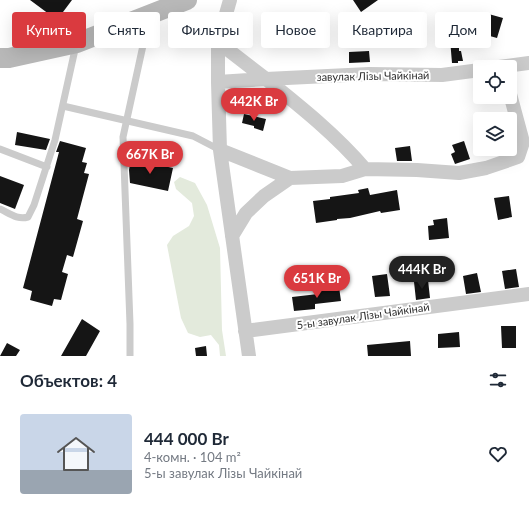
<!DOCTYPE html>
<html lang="ru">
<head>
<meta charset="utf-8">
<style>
	:root { --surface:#fff; --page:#f6f6f7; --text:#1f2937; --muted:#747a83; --accent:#da3a3f }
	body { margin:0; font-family:Lato,sans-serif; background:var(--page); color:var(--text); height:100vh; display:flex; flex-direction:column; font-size:15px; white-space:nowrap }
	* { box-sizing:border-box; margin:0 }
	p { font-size:13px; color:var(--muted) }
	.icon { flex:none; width:22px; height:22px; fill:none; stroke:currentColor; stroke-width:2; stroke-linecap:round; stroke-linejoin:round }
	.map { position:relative; height:356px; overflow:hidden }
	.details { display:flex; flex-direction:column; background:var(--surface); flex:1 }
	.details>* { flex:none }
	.top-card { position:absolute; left:12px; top:12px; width:505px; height:36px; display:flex; gap:8px }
	.buttons { position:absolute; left:473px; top:60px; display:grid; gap:8px }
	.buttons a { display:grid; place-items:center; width:44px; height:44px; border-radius:4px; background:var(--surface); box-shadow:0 4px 16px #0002; font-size:20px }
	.price { position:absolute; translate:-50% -34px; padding:0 9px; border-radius:14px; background:var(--accent); color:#fff; font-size:13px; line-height:26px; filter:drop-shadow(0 1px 2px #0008) }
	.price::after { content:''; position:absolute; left:50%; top:24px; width:12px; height:9px; margin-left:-6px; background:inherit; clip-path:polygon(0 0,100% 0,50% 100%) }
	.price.current { background:#222; color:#fff }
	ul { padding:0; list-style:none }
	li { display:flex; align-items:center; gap:12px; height:100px; padding:0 20px }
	li span { display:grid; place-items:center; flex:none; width:112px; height:80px; border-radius:4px; color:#555 }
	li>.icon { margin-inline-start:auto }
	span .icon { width:48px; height:48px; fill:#fffc; stroke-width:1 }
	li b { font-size:17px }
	h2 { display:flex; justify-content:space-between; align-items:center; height:48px; padding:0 20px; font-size:17px }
	.tag { padding:0 14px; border-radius:4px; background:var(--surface); box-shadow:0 4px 16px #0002; font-size:14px; line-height:36px }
	.tag.current { background:var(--accent); color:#fff }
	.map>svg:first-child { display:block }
	.green { fill:#e3eadc }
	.building { fill:#151515 }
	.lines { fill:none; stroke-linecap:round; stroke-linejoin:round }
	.service { stroke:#cbcbcb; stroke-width:7 }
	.minor { stroke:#cbcbcb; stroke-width:14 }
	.secondary { stroke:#b8b8b8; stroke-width:20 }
	.labels { text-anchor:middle; stroke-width:4; stroke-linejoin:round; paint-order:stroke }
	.street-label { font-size:11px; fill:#2e2e2e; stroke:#fff }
</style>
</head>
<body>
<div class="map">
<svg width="529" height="356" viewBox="0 0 529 356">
	<rect width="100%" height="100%" fill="#fff"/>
	<path class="green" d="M180,177L195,183L207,205L220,248L222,330L226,356H220L219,345L211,335L200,337L188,333L181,318L167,245L173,236L189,226L194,216L192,203L176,189L174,182Z"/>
	<path class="building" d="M30,0H72L57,20Z
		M353,0H378L361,12Z
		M485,13L503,18L497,38L479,33Z
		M445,17H459V51H461L463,61H458V63H452L450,39L445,38Z
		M369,51L370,62L349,63V52Z
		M244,114L266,119L263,131L254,128V126L242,123Z
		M17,132L50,139L46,150L15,145Z
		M60,141L86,148L82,162L87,163L84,173L89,174L77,219L83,221L73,257L67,255L62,272L68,274L61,300L54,299L52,306L30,300L32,291L23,288L59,152H56Z
		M464,141L470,159L455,164L451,154L455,152L452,145Z
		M410,146L412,161H397L395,148Z
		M131,159L173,168L168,191L130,183L129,170Z
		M0,176L24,185L15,209L0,203Z
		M368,188L370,195L397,190L400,210L381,213L380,211L350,218L337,219V220L316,223L313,201L330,199V197L359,193L358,190Z
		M509,196L512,217L498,220L494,198Z
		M447,218L449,238L429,240L428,226L434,225L433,220Z
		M516,269L519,287L505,289L502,271Z
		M477,273L481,292L466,294L463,276Z
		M387,274L390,296L375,297L372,276Z
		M428,280L430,298L416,300L414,282Z
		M339,287L341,301L315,304V309L294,311L292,297L318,294L317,289Z
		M82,319L100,331L86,356H61Z
		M501,326H516V348H502Z
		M459,332L460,347L438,348V334Z
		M410,341L411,356H368L367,345Z
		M7,343L20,350L16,356H0Z
		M206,346L207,356H196L195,348Z"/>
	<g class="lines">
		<path class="service" d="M63,106L193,136L220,150
			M0,149L47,167
			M0,209C9,213 17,220 28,217L34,205L55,140L76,45
			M130,356V324L123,137L149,18"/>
		<path class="minor" d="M230,0L218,42V82L220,150L249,356
			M499,67L529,63
			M480,70L442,75L369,74L266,79C301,107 336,135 365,169L417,170L459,173L486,168L518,157L523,142L510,94
			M218,82L266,79L218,42
			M220,150L290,178L342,176L365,169
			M232,236L246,213L264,196L290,178
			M245,331L529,294"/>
		<path class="secondary" d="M0,58H9L77,43L187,0"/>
	</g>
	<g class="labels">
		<g class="street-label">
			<text transform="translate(373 76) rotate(-1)" y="4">завулак Лізы Чайкінай</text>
			<text transform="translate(363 316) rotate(-8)" y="4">5-ы завулак Лізы Чайкінай</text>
		</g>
	</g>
</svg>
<div class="buttons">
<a><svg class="icon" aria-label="locate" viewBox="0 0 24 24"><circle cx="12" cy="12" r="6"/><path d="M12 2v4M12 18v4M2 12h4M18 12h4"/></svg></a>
<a><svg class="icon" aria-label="layers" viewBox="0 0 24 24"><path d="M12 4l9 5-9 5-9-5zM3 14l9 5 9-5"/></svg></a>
</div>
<b class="price" style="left:254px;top:122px">442K Br</b>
<b class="price" style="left:150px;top:175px">667K Br</b>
<b class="price current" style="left:422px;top:290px">444K Br</b>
<b class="price" style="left:317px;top:299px">651K Br</b>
<div class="top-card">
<a class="tag current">Купить</a>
<a class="tag">Снять</a>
<a class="tag">Фильтры</a>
<a class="tag">Новое</a>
<a class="tag">Квартира</a>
<a class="tag">Дом</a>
</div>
</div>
<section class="details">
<h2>Объектов: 4<svg class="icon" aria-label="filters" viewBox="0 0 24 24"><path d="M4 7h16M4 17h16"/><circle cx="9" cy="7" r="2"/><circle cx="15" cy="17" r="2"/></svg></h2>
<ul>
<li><span style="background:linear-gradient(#c9d6e8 70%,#9aa5b1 0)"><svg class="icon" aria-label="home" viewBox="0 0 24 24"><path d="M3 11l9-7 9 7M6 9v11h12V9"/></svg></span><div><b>444 000 Br</b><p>4-комн. · 104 m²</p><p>5-ы завулак Лізы Чайкінай</p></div><svg class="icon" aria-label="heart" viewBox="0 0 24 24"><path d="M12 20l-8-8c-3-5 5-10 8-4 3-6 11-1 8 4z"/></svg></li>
</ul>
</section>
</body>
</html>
